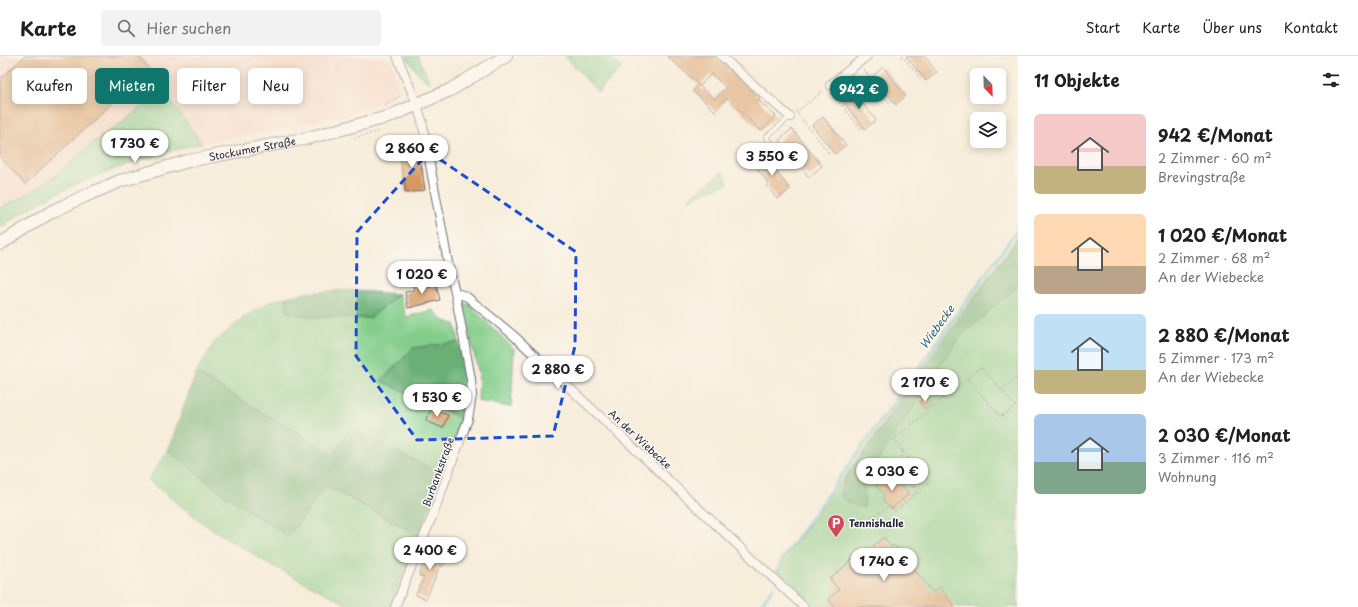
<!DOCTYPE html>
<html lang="de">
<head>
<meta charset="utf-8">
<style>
	:root { --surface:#fff; --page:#f2f2f2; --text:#202124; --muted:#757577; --line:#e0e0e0; --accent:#0f766e }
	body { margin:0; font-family:"Playpen Sans",sans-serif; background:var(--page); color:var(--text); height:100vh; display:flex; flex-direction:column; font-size:15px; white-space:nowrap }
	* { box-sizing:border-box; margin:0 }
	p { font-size:13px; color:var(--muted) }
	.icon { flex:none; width:22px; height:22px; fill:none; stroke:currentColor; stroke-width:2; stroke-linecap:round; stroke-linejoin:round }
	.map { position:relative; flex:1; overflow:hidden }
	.drawer { display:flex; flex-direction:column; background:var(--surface); width:340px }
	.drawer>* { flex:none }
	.banner { position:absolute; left:12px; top:12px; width:380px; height:36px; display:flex; gap:8px }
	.needle { width:26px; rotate:157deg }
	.fabs { position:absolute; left:970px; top:12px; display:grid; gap:8px }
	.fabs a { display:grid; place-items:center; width:36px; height:36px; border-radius:6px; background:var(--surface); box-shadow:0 2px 10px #0003; font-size:20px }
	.price { position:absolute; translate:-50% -34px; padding:0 9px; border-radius:14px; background:#fff; color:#222; font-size:13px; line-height:26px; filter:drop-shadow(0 1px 2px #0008) }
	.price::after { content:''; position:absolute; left:50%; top:24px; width:12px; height:9px; margin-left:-6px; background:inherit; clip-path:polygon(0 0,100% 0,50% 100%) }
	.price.current { background:var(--accent); color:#fff }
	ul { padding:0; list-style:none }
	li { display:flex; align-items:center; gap:12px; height:100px; padding:0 16px }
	li span { display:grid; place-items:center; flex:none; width:112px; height:80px; border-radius:6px; color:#555 }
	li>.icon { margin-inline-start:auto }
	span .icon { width:48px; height:48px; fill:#fffc; stroke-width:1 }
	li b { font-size:17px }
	h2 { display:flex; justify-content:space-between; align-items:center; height:48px; padding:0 16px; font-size:17px }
	.pill { padding:0 14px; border-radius:6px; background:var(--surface); box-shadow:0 2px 10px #0003; font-size:14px; line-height:36px }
	.pill.current { background:var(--accent); color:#fff }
	header { display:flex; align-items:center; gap:24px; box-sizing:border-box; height:56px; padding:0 20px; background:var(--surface); border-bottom:1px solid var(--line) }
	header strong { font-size:19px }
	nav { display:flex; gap:22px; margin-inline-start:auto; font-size:14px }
	.search { width:280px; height:36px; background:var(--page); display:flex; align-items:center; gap:10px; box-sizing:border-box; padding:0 14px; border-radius:6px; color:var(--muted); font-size:15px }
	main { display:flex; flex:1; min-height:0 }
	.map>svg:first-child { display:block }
	.built { fill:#f6d2c3 }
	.green { fill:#83cd8a; stroke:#527862 }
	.forest { fill:#6ab076; stroke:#466958 }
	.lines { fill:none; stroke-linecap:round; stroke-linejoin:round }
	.stream { stroke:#4fbbca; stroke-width:3 }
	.building { fill:#d69861 }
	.lane-casing { stroke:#6d6973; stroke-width:5.5 }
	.street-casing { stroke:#6d6973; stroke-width:10 }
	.secondary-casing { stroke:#6d6973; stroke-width:14 }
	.path { stroke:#6d6973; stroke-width:2; stroke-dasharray:1 3; stroke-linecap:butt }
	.lane { stroke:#fff; stroke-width:4 }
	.street { stroke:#fff; stroke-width:8 }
	.secondary { stroke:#fff; stroke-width:12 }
	.marked { fill:none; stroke:#1d4ed8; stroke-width:3; stroke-dasharray:8 5; stroke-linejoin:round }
	.labels { text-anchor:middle; stroke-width:3; stroke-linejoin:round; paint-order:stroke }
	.street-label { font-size:10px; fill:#22223b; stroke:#fdfcf7 }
	.poi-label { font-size:10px; font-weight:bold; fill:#22223b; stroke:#fdfcf7; text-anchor:start }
	.water-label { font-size:11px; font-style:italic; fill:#345f74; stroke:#fdfcf7 }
</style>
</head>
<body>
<header>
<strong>Karte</strong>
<div class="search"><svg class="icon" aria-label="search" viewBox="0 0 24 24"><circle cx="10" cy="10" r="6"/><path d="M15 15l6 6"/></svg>Hier suchen</div>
<nav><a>Start</a><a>Karte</a><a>Über uns</a><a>Kontakt</a></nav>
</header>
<main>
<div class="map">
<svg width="1018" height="551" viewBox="0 0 1018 551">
	<rect width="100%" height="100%" fill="#fdfcf7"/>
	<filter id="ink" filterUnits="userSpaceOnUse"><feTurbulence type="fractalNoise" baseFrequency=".025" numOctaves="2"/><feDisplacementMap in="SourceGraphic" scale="8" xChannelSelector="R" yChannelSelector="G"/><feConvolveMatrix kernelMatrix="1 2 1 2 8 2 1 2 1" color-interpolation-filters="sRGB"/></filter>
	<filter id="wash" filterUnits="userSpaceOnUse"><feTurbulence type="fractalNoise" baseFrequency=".012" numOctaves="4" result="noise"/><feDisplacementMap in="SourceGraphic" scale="16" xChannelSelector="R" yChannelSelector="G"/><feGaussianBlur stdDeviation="0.9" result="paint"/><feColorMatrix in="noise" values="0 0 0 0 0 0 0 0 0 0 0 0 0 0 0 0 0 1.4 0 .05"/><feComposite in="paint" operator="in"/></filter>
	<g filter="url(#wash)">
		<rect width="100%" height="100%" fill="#f7eddb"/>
		<path class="built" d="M0,0H390L396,18L399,32L395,35L388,43L358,55L282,73L202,87L162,35L122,66L90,89L60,116L26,139L0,152Z"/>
		<path class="green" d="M406,0H418L430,27L421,21Z
			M565,0H608L622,12L598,36Z
			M162,34L202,87C133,104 58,129 0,172V152L26,139L60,116L90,89L122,66Z
			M723,116L728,127L688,143Z
			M1018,186V551H814L776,514Z
			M399,238L406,261L433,254L444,265L455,268L459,286L413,292L382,325L463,363L442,418L349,373L334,399L196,317L214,287L243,262L270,246L286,241L288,256L311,261L370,262Z
			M469,248L514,293L511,351L478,345L479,318L463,252L465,249Z
			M168,394L224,439L326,430L419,480L389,551H352L271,509L207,470L148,424Z"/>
		<path class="forest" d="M1018,180V230L958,283L864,425L865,451C855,452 847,446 839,439L846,421L919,316Z
			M343,234L399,238L370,262L311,261L288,256L286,241L306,237Z
			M459,286C464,311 470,337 463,363L381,325L413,292Z
			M196,317L334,399L349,373L442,418L419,480L327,430L288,480L224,439L168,394Z"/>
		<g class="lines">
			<path class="stream" d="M777,518L782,503L1018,173
				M759,551L774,531"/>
		</g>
		<g id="blocks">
			<path class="building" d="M25,0H138L149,12L25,128L0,101V23Z
				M667,0H714L760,42L758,44L776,60L761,75L727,42L715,55L693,35L698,29L715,43L726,31L711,18L700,30Z
				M906,0H924L937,16L926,25Z
				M883,11L906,40L896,49L873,20Z
				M853,36L876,64L865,73L842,44Z
				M823,61L846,89L835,98L812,69Z
				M792,73L822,110L809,121L779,84Z
				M418,86L425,134L406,137L400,101L405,100L403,89Z
				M763,99L790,133L777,143L767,130L769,128L753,107Z
				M425,226L427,231L436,228L440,244L408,252L405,236L414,234L413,229Z
				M925,341L932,348L925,353L919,346Z
				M431,353L448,359L443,372L426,365Z
				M890,418L902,432H904L909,438L891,453L883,445L884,438L876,430Z
				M884,481L891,491L894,489L933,536L939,531L955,551H835L828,543L839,534L830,523L865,493L867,495Z
				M427,492L447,500L442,511L440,510L426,543L416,539L424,521L419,520L425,504L422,503Z"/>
		</g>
	</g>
	<g filter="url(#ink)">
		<use href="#blocks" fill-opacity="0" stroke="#6d6973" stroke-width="1"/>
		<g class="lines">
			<g class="lane-casing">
				<path id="lane" d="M790,61L766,81L790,109"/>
			</g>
			<g class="street-casing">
				<path id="street" d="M397,0L417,49L422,65L449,212L455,236L467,241L513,279L804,551
					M721,0L790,61
					M830,29L867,0
					M395,551L434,456L468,363L472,340L471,323L455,236"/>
			</g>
			<g class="secondary-casing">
				<g id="secondary">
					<path id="s1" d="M0,188L51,156L85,140L120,125L188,105L308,82L388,61L450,34L506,0"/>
				</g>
			</g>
			<path class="path" d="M902,0L921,23
				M864,14L890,47
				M832,37L860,72
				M385,49L403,38
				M796,56L824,34
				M798,58L830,98
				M354,82L381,75
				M968,323L1001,361L1015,350L1002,335
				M903,395L930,426L918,436
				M872,460L891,450L895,455L918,436L899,414L903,395L894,383L981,311L1002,335L1018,320"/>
			<use href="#lane" class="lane"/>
			<use href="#street" class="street"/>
			<use href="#secondary" class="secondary"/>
		</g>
	</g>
	<path d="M0 0H1018V551H0ZM429,96L576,196L575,290L553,380L417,384L356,300L357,176Z" fill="#f7eddb" fill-opacity=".55" fill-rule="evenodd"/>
	<path class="marked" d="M429,96L576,196L575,290L553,380L417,384L356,300L357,176Z"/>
	<defs>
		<g id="parking-pin" transform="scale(0.9)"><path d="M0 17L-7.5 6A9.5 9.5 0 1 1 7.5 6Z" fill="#d1495b" stroke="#fdfcf7"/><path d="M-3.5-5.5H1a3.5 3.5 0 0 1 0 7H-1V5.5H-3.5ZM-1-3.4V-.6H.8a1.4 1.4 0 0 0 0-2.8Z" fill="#fff"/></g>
	</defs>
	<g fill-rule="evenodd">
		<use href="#parking-pin" x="836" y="467"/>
	</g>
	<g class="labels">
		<g class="street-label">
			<text dy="4" stroke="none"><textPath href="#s1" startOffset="272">Stockumer Straße</textPath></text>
			<text transform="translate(640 383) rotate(43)" y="4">An der Wiebecke</text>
			<text transform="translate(438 416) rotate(-70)" y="4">Burbankstraße</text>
		</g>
		<g class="poi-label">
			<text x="849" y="471">Tennishalle</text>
		</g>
		<g class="water-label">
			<text transform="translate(937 271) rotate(-54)" y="4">Wiebecke</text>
		</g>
	</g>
</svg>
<div class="fabs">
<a><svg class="needle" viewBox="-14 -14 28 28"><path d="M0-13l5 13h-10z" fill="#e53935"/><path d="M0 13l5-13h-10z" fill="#757577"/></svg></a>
<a><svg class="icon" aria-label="layers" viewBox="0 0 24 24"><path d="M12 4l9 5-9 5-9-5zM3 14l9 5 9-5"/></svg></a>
</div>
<b class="price current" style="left:859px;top:54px">942 €</b>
<b class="price" style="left:135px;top:108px">1 730 €</b>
<b class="price" style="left:412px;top:113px">2 860 €</b>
<b class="price" style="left:772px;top:121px">3 550 €</b>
<b class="price" style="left:422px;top:239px">1 020 €</b>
<b class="price" style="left:558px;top:334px">2 880 €</b>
<b class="price" style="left:925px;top:347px">2 170 €</b>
<b class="price" style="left:437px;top:362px">1 530 €</b>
<b class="price" style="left:892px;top:436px">2 030 €</b>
<b class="price" style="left:430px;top:515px">2 400 €</b>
<b class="price" style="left:884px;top:526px">1 740 €</b>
<div class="banner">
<a class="pill">Kaufen</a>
<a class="pill current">Mieten</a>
<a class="pill">Filter</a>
<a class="pill">Neu</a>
</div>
</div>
<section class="drawer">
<h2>11 Objekte<svg class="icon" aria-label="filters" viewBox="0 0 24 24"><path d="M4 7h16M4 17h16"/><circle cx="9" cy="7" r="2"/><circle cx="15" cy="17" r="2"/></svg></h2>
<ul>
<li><span style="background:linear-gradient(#f6c9c9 65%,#c2b280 0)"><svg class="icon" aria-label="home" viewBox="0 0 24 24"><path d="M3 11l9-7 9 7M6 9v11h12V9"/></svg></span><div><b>942 €/Monat</b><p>2 Zimmer · 60 m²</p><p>Brevingstraße</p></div></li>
<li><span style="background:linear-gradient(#ffd9b3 65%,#b9a48a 0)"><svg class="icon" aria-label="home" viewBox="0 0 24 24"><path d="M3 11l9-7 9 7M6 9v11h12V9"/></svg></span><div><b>1 020 €/Monat</b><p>2 Zimmer · 68 m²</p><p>An der Wiebecke</p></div></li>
<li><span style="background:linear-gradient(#bfe0f5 70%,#c2b280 0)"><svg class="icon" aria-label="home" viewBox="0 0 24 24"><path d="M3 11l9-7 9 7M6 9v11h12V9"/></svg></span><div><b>2 880 €/Monat</b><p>5 Zimmer · 173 m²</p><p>An der Wiebecke</p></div></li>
<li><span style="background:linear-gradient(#a9c7e8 60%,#7fa58c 0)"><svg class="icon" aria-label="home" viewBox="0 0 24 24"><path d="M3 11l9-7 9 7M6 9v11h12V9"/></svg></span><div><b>2 030 €/Monat</b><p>3 Zimmer · 116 m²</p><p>Wohnung</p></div></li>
</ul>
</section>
</main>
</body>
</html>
